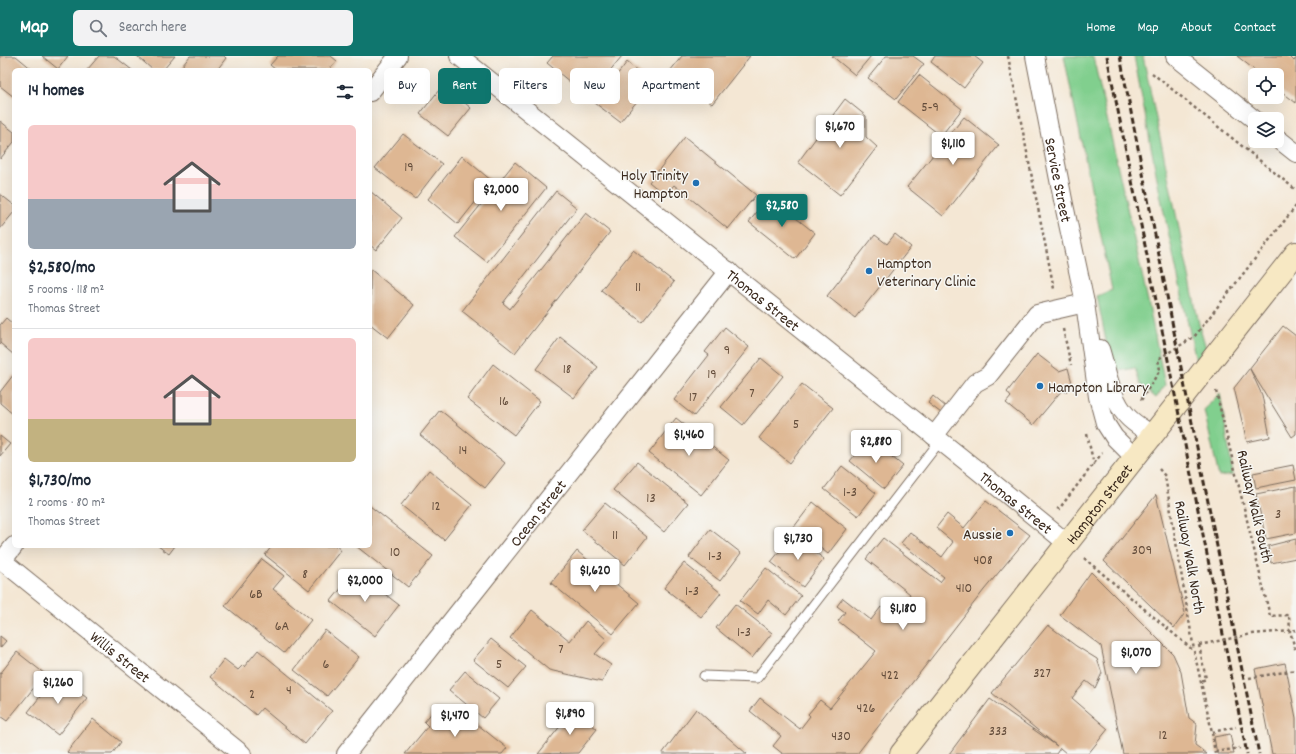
<!DOCTYPE html>
<html lang="en">
<head>
<meta charset="utf-8">
<style>
	:root { --surface:#fff; --page:#f2f2f3; --text:#1f2937; --muted:#747a83; --line:#e0e1e3; --accent:#0f766e }
	body { margin:0; font-family:Dekko,sans-serif; background:var(--page); color:var(--text); height:100vh; display:flex; flex-direction:column; font-size:15px; white-space:nowrap }
	* { box-sizing:border-box; margin:0 }
	p { font-size:13px; color:var(--muted) }
	.icon { flex:none; width:22px; height:22px; fill:none; stroke:currentColor; stroke-width:2; stroke-linecap:round; stroke-linejoin:round }
	.map { position:relative; flex:1; overflow:hidden }
	.panel { position:absolute; left:12px; top:12px; width:360px; height:480px; display:flex; flex-direction:column; background:var(--surface); border-radius:6px; box-shadow:0 4px 16px #0002 }
	.panel>* { flex:none }
	.top-card { position:absolute; left:384px; top:12px; width:380px; height:36px; display:flex; gap:8px }
	.buttons { position:absolute; left:1248px; top:12px; display:grid; gap:8px }
	.buttons a { display:grid; place-items:center; width:36px; height:36px; border-radius:6px; background:var(--surface); box-shadow:0 4px 16px #0002; font-size:20px }
	.price { position:absolute; translate:-50% -34px; padding:0 9px; border-radius:4px; background:#fff; color:#222; font-size:13px; line-height:26px; filter:drop-shadow(0 1px 2px #0008) }
	.price::after { content:''; position:absolute; left:50%; top:24px; width:12px; height:9px; margin-left:-6px; background:inherit; clip-path:polygon(0 0,100% 0,50% 100%) }
	.price.active { background:var(--accent); color:#fff }
	ul { padding:0; list-style:none }
	li { display:grid; align-content:center; gap:8px; height:212px; padding:0 16px }
	li+li { border-top:1px solid var(--line) }
	li span { display:grid; place-items:center; height:124px; border-radius:6px; color:#555 }
	li>.icon { margin-inline-start:auto }
	span .icon { width:72px; height:72px; fill:#fffc; stroke-width:1 }
	li b { font-size:17px }
	h2 { display:flex; justify-content:space-between; align-items:center; height:48px; padding:0 16px; font-size:17px }
	.chip { padding:0 14px; border-radius:6px; background:var(--surface); box-shadow:0 4px 16px #0002; font-size:14px; line-height:36px }
	.chip.active { background:var(--accent); color:#fff }
	header { display:flex; align-items:center; gap:24px; box-sizing:border-box; height:56px; padding:0 20px; background:var(--accent); color:#fff }
	header strong { font-size:19px }
	nav { display:flex; gap:22px; margin-inline-start:auto; font-size:14px }
	.search { width:280px; height:36px; background:var(--page); display:flex; align-items:center; gap:10px; box-sizing:border-box; padding:0 14px; border-radius:6px; color:var(--muted); font-size:15px }
	.map>svg:first-child { display:block }
	.green { fill:#81cf8e; stroke:#5e7c56 }
	.building { fill:#deb793 }
	.lines { fill:none; stroke-linecap:round; stroke-linejoin:round }
	.service-casing { stroke:#7c6c5e; stroke-width:11 }
	.minor-casing { stroke:#7c6c5e; stroke-width:20 }
	.secondary-casing { stroke:#7c6c5e; stroke-width:24 }
	.path { stroke:#7c6c5e; stroke-width:2.5; stroke-dasharray:3 3; stroke-linecap:butt }
	.service { stroke:#fff; stroke-width:9 }
	.minor { stroke:#fff; stroke-width:18 }
	.secondary { stroke:#f7e8c3; stroke-width:22 }
	.rail { stroke:#3b2a1e; stroke-width:3; stroke-dasharray:6 3; stroke-linecap:butt }
	.path-bridge { stroke:#7c6c5e; stroke-width:2.5; stroke-dasharray:3 3; stroke-linecap:butt }
	.poi-dot { fill:#1f6fb2; stroke:#f6f6f2; stroke-width:1.5 }
	.labels { text-anchor:middle; stroke-width:3; stroke-linejoin:round; paint-order:stroke }
	.number-label { font-size:14px; fill:#644d3b }
	.poi-label { font-size:16px; fill:#3b2a1e; stroke:#f6f6f2; text-anchor:end }
	.street-label { font-size:16px; fill:#3b2a1e; stroke:#f6f6f2 }
</style>
</head>
<body>
<header>
<strong>Map</strong>
<div class="search"><svg class="icon" aria-label="search" viewBox="0 0 24 24"><circle cx="10" cy="10" r="6"/><path d="M15 15l6 6"/></svg>Search here</div>
<nav><a>Home</a><a>Map</a><a>About</a><a>Contact</a></nav>
</header>
<div class="map">
<svg width="1296" height="698" viewBox="0 0 1296 698">
	<rect width="100%" height="100%" fill="#f6f6f2"/>
	<filter id="ink" filterUnits="userSpaceOnUse"><feTurbulence type="fractalNoise" baseFrequency=".025" numOctaves="2"/><feDisplacementMap in="SourceGraphic" scale="8" xChannelSelector="R" yChannelSelector="G"/><feConvolveMatrix kernelMatrix="1 2 1 2 8 2 1 2 1" color-interpolation-filters="sRGB"/></filter>
	<filter id="wash" filterUnits="userSpaceOnUse"><feTurbulence type="fractalNoise" baseFrequency=".012" numOctaves="4" result="noise"/><feDisplacementMap in="SourceGraphic" scale="16" xChannelSelector="R" yChannelSelector="G"/><feGaussianBlur stdDeviation="0.9" result="paint"/><feColorMatrix in="noise" values="0 0 0 0 0 0 0 0 0 0 0 0 0 0 0 0 0 1.4 0 .05"/><feComposite in="paint" operator="in"/></filter>
	<g filter="url(#wash)">
		<rect width="100%" height="100%" fill="#f4e7d4"/>
		<path class="green" d="M1064,0H1093L1148,245L1165,329L1156,342L1140,328L1135,312L1112,316L1097,240L1112,234Z
			M1134,0H1143L1199,268L1206,292L1196,305L1159,133Z
			M1220,337L1233,419L1219,421L1204,354Z"/>
		<g id="blocks">
			<path class="building" d="M0,0H16L33,14H14V41L0,30Z
				M42,0H68L58,13Z
				M99,0H114L132,14H87Z
				M137,0H175L163,14H153Z
				M190,0H224L226,2L217,14H179Z
				M278,0H331L337,5L329,14H276L270,9Z
				M553,0H622L588,41L547,7Z
				M682,0H750L712,48L670,15Z
				M832,0H871L855,19Z
				M886,0H913L924,8L896,43L868,22Z
				M935,0H974L983,7L964,32L931,6Z
				M1237,0H1289L1294,5L1296,2V47L1277,32V19H1261Z
				M627,6L652,27L620,66L595,47Z
				M919,19L962,53L941,80L898,46Z
				M443,29L471,52L448,80L420,58Z
				M845,43L866,60V81L877,91L840,139L798,106Z
				M964,61L999,89L943,160L907,131Z
				M0,65L14,76V86L0,103Z
				M403,78L442,108L415,143L375,112Z
				M685,81L756,139L728,173L674,129L665,139L649,126Z
				M462,100L492,125L458,168L428,143Z
				M515,106L546,132L487,206L455,181Z
				M370,135L402,162L376,194L370,189Z
				M556,135L577,152L503,247L510,253L586,157L610,176L515,297L462,255Z
				M0,138L14,149V156L0,173Z
				M769,141L815,177L795,203L749,166Z
				M895,178L911,191L855,262L827,240L875,179L887,188Z
				M633,194L674,226L642,266L601,234Z
				M370,213L414,249L388,282L370,268Z
				M6,262L14,269V299L0,287V269Z
				M1283,270L1296,280V378L1292,381L1250,313L1262,339L1270,381L1247,386L1234,332Z
				M725,271L749,291L694,360L674,344L709,299L705,296Z
				M560,281L598,311L574,342L536,313Z
				M1037,298L1059,315L1068,312L1072,327L1066,336L1062,334L1033,369L1006,347L1011,341L1007,336Z
				M761,302L783,320L743,369L721,351Z
				M493,308L540,345L514,379L467,343Z
				M14,318V359L0,347V336Z
				M802,328L833,352L790,407L759,382Z
				M933,340L946,351L941,357L928,347Z
				M440,354L505,407L485,432L420,379Z
				M676,362L729,404L701,439L649,397Z
				M0,380L10,388L0,400Z
				M869,382L903,410L884,433L850,405Z
				M637,406L688,447L664,476L613,434Z
				M1293,409L1296,424L1256,432L1253,417Z
				M842,410L876,437L858,460L824,433Z
				M429,414L472,449L444,484L401,449Z
				M1296,430V477L1266,483L1256,438Z
				M1156,439L1185,557L1174,572L1104,505Z
				M986,445L1030,479L984,534L857,698H783L773,690L781,680L750,655L760,642L800,673L810,660L808,658L820,644L830,652L876,595L838,565L845,556L837,550L843,542L871,564L881,551L896,563L898,560L906,566L918,549L909,540L910,538L866,503L883,482L940,526L944,521L901,487L910,476L942,501L953,486L936,472L947,458L964,472Z
				M813,446L847,473L828,498L794,471Z
				M605,447L647,481L625,509L582,474Z
				M370,450L433,500L408,531L356,490H370Z
				M710,473L741,497L720,525L689,501Z
				M793,479L824,503L803,531L771,506Z
				M1296,483V502L1271,507L1268,490Z
				M158,490H175L169,498Z
				M272,490H336L341,494L309,534L265,499Z
				M577,495L639,547L613,578L551,527Z
				M262,503L284,520L273,533L311,564L284,597L225,550Z
				M684,507L721,537L701,561L664,532Z
				M766,512L801,540L786,559L768,544L758,558L740,545Z
				M355,515L399,549L375,580L331,545Z
				M1091,516L1173,598L1181,616L1189,662L1197,668L1195,689L1207,698H1123L1101,590L1060,559Z
				M735,548L772,577L752,602L716,572Z
				M532,554L570,585L586,565L607,584L595,598L611,609L602,626L549,614L510,582Z
				M1048,569L1076,590L1097,603L1102,617L1095,632L1086,625L1072,642L1108,673L1088,698H1067L1060,692L1056,698H949L990,643L1057,690L992,637Z
				M325,574L359,601L327,640L294,614Z
				M0,580L6,585L0,592Z
				M491,583L526,611L508,632L473,604Z
				M258,594L332,655L305,688L262,652L256,659L210,621L224,603L238,614L243,609L244,611Z
				M17,596L45,618L7,665L0,660V618Z
				M1285,607L1296,662V698H1272L1255,613Z
				M465,615L499,643L483,662L449,634Z
				M57,619L87,642L58,679L28,656Z
				M435,653L454,668L463,657L507,692L502,698H405L428,670L424,666Z
				M696,653L708,664L747,698H662Z
				M573,654L597,673L578,697L538,698Z
				M93,663L121,686L112,698H69L67,696Z
				M1230,678L1234,698H1217L1214,681Z"/>
		</g>
	</g>
	<g filter="url(#ink)">
		<use href="#blocks" fill-opacity="0" stroke="#7c6c5e" stroke-width="1"/>
		<g class="lines">
			<g class="service-casing">
				<path id="service" d="M704,620L757,622L940,385"/>
			</g>
			<g class="minor-casing">
				<g id="minor">
					<path id="s1" d="M459,0L879,336L977,414L1068,488"/>
					<path id="s2" d="M1035,0L1063,144L1085,247L1098,341L1105,367L1114,381L1135,402"/>
					<path d="M1175,0L1255,64"/>
					<path d="M370,36L398,0"/>
					<path d="M1277,82L1296,97"/>
					<path d="M1100,293C1107,315 1111,343 1127,360C1134,368 1144,373 1152,379"/>
					<path d="M934,380L975,327L988,320L1037,258L1085,247"/>
					<path id="s3" d="M0,503L242,698"/>
					<path d="M2,505L14,490"/>
					<path id="s4" d="M346,698L729,215"/>
				</g>
			</g>
			<g class="secondary-casing">
				<g id="secondary">
					<path id="s5" d="M901,698L1296,197"/>
				</g>
			</g>
			<path class="path" d="M1008,0L1054,233
				M1152,17L1296,134
				M1063,273L1071,309
				M1216,335L1270,560L1289,559L1290,575L1296,574
				M1141,344L1160,314L1158,303L1194,281L1296,150
				M1087,378L1094,409
				M1159,413L1165,420L1194,594
				M1057,452L1059,453L1102,397
				M1084,502L1194,595L1212,676L1215,698
				M1252,578L1290,575L1296,596
				M1199,589L1206,623L1201,625
				M1249,622L1296,614
				M1212,676L1236,671
				M1215,696L1240,692"/>
			<use href="#service" class="service"/>
			<use href="#minor" class="minor"/>
			<use href="#secondary" class="secondary"/>
			<path class="rail" d="M1107,0L1247,698
				M1120,0L1186,337L1259,698"/>
			<path class="path-bridge" d="M1199,589L1252,578"/>
		</g>
	</g>
	<g class="poi-dot">
		<circle cx="696" cy="127" r="4"/>
		<circle cx="869" cy="215" r="4"/>
		<circle cx="1040" cy="330" r="4"/>
		<circle cx="1010" cy="477" r="4"/>
	</g>
	<g class="labels">
		<g class="number-label">
			<text x="930" y="55">5-9</text>
			<text x="409" y="115">19</text>
			<text x="638" y="235">11</text>
			<text x="727" y="298">9</text>
			<text x="567" y="317">18</text>
			<text x="712" y="322">19</text>
			<text x="752" y="341">7</text>
			<text x="693" y="345">17</text>
			<text x="504" y="349">16</text>
			<text x="796" y="372">5</text>
			<text x="463" y="398">14</text>
			<text x="850" y="440">1-3</text>
			<text x="651" y="446">13</text>
			<text x="436" y="454">12</text>
			<text x="1278" y="462">3</text>
			<text x="615" y="483">11</text>
			<text x="1142" y="498">309</text>
			<text x="395" y="500">10</text>
			<text x="715" y="504">1-3</text>
			<text x="983" y="508">408</text>
			<text x="305" y="522">8</text>
			<text x="964" y="536">410</text>
			<text x="692" y="539">1-3</text>
			<text x="256" y="542">6B</text>
			<text x="282" y="574">6A</text>
			<text x="744" y="580">1-3</text>
			<text x="561" y="597">7</text>
			<text x="326" y="612">6</text>
			<text x="499" y="612">5</text>
			<text x="1042" y="621">327</text>
			<text x="890" y="623">422</text>
			<text x="289" y="638">4</text>
			<text x="252" y="642">2</text>
			<text x="866" y="656">426</text>
			<text x="998" y="679">333</text>
			<text x="1163" y="683">12</text>
			<text x="841" y="684">430</text>
		</g>
		<g class="poi-label">
			<text x="688" y="124">Holy Trinity<tspan x="688" dy="18">Hampton</tspan></text>
			<text x="877" y="212" text-anchor="start">Hampton<tspan x="877" dy="18">Veterinary Clinic</tspan></text>
			<text x="1048" y="336" text-anchor="start">Hampton Library</text>
			<text x="1002" y="483">Aussie</text>
		</g>
		<g class="street-label">
			<text dy="6" stroke="none"><textPath href="#s2" startOffset="126">Service Street</textPath></text>
			<text dy="6" stroke="none"><textPath href="#s1" startOffset="390">Thomas Street</textPath></text>
			<text dy="6" stroke="none"><textPath href="#s1" startOffset="714">Thomas Street</textPath></text>
			<text dy="6" stroke="none"><textPath href="#s5" startOffset="319">Hampton Street</textPath></text>
			<text transform="translate(1256 450) rotate(77)" y="6">Railway Walk South</text>
			<text dy="6" stroke="none"><textPath href="#s4" startOffset="308">Ocean Street</textPath></text>
			<text transform="translate(1191 501) rotate(80)" y="6">Railway Walk North</text>
			<text dy="6" stroke="none"><textPath href="#s3" startOffset="155">Willis Street</textPath></text>
		</g>
	</g>
</svg>
<div class="buttons">
<a><svg class="icon" aria-label="locate" viewBox="0 0 24 24"><circle cx="12" cy="12" r="6"/><path d="M12 2v4M12 18v4M2 12h4M18 12h4"/></svg></a>
<a><svg class="icon" aria-label="layers" viewBox="0 0 24 24"><path d="M12 4l9 5-9 5-9-5zM3 14l9 5 9-5"/></svg></a>
</div>
<b class="price" style="left:840px;top:93px">$1,670</b>
<b class="price" style="left:953px;top:110px">$1,110</b>
<b class="price" style="left:501px;top:156px">$2,000</b>
<b class="price active" style="left:782px;top:172px">$2,580</b>
<b class="price" style="left:689px;top:401px">$1,460</b>
<b class="price" style="left:876px;top:408px">$2,880</b>
<b class="price" style="left:798px;top:505px">$1,730</b>
<b class="price" style="left:595px;top:537px">$1,620</b>
<b class="price" style="left:365px;top:547px">$2,000</b>
<b class="price" style="left:903px;top:575px">$1,180</b>
<b class="price" style="left:1136px;top:619px">$1,070</b>
<b class="price" style="left:58px;top:649px">$1,260</b>
<b class="price" style="left:570px;top:680px">$1,890</b>
<b class="price" style="left:455px;top:682px">$1,470</b>
<div class="top-card">
<a class="chip">Buy</a>
<a class="chip active">Rent</a>
<a class="chip">Filters</a>
<a class="chip">New</a>
<a class="chip">Apartment</a>
</div>
<section class="panel">
<h2>14 homes<svg class="icon" aria-label="filters" viewBox="0 0 24 24"><path d="M4 7h16M4 17h16"/><circle cx="9" cy="7" r="2"/><circle cx="15" cy="17" r="2"/></svg></h2>
<ul>
<li><span style="background:linear-gradient(#f6c9c9 60%,#9aa5b1 0)"><svg class="icon" aria-label="home" viewBox="0 0 24 24"><path d="M3 11l9-7 9 7M6 9v11h12V9"/></svg></span><div><b>$2,580/mo</b><p>5 rooms · 118 m²</p><p>Thomas Street</p></div></li>
<li><span style="background:linear-gradient(#f6c9c9 65%,#c2b280 0)"><svg class="icon" aria-label="home" viewBox="0 0 24 24"><path d="M3 11l9-7 9 7M6 9v11h12V9"/></svg></span><div><b>$1,730/mo</b><p>2 rooms · 80 m²</p><p>Thomas Street</p></div></li>
</ul>
</section>
</div>
</body>
</html>
